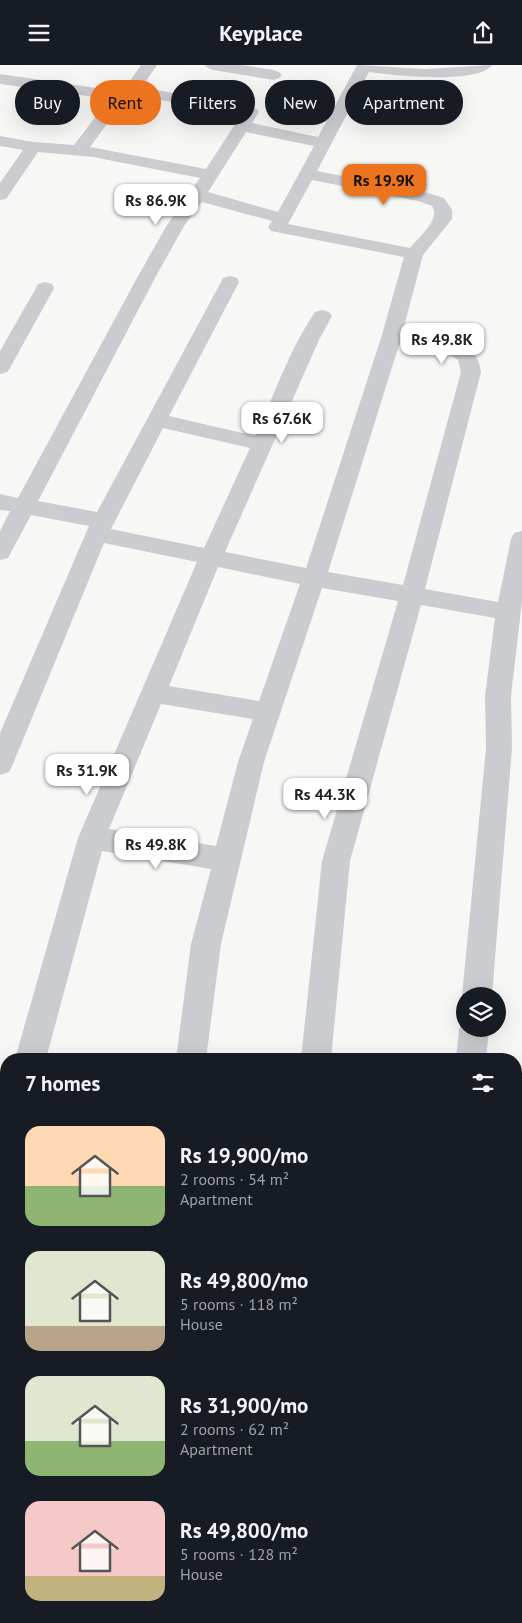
<!DOCTYPE html>
<html lang="en">
<head>
<meta charset="utf-8">
<style>
	:root { --surface:#171b24; --page:#242831; --text:#f1f3f6; --muted:#9ea1a6; --accent:#ed741f }
	body { margin:0; font-family:"PT Sans",sans-serif; background:var(--page); color:var(--text); height:100vh; display:flex; flex-direction:column; font-size:19px; white-space:nowrap }
	* { box-sizing:border-box; margin:0 }
	p { font-size:16px; color:var(--muted) }
	.icon { flex:none; width:28px; height:28px; fill:none; stroke:currentColor; stroke-width:2; stroke-linecap:round; stroke-linejoin:round }
	.map { position:relative; flex:1; overflow:hidden }
	.sheet { position:absolute; left:0px; top:988px; width:522px; height:571px; display:flex; flex-direction:column; background:var(--surface); border-radius:20px 20px 0 0; box-shadow:0 5px 20px #0002 }
	.sheet>* { flex:none }
	.guide { position:absolute; left:15px; top:15px; width:492px; height:45px; display:flex; gap:10px }
	.fabs { position:absolute; left:456px; top:922px; display:grid; gap:10px }
	.fabs a { display:grid; place-items:center; width:50px; height:50px; border-radius:50%; background:var(--surface); box-shadow:0 5px 20px #0002; font-size:25px }
	.price { position:absolute; translate:-50% -42px; padding:0 11px; border-radius:10px; background:#fff; color:#222; font-size:16px; line-height:32px; filter:drop-shadow(0 1px 2px #0008) }
	.price::after { content:''; position:absolute; left:50%; top:30px; width:15px; height:11px; margin-left:-8px; background:inherit; clip-path:polygon(0 0,100% 0,50% 100%) }
	.price.selected { background:var(--accent); color:#111 }
	ul { padding:0; list-style:none }
	li { display:flex; align-items:center; gap:15px; height:125px; padding:0 25px }
	li span { display:grid; place-items:center; flex:none; width:140px; height:100px; border-radius:15px; color:#555 }
	li>.icon { margin-inline-start:auto }
	span .icon { width:60px; height:60px; fill:#fffc; stroke-width:1 }
	li b { font-size:21px }
	h2 { display:flex; justify-content:space-between; align-items:center; height:60px; padding:0 25px; font-size:21px }
	.pill { padding:0 18px; border-radius:22px; background:var(--surface); box-shadow:0 5px 20px #0002; font-size:18px; line-height:45px }
	.pill.selected { background:var(--accent); color:#111 }
	header { display:flex; justify-content:space-between; align-items:center; height:65px; padding:0 25px; background:var(--surface); font-size:22px; font-weight:600 }
	.map>svg:first-child { display:block }
	.built { fill:#e8e9e8 }
	.lines { fill:none; stroke-linecap:round; stroke-linejoin:round }
	.minor { fill:#caccd0; fill-rule:evenodd }
</style>
</head>
<body>
<header><svg class="icon" aria-label="menu" viewBox="0 0 24 24"><path d="M4 6h16M4 12h16M4 18h16"/></svg>Keyplace<svg class="icon" aria-label="share" viewBox="0 0 24 24"><path d="M12 15V3M7 8l5-5 5 5M5 13v7h14v-7"/></svg></header>
<div class="map">
<svg width="522" height="1558" viewBox="0 0 522 1558">
	<rect width="100%" height="100%" fill="#f7f8f5"/>
	<path class="built" d="M0,1379H6V1552H516V1384L522,1385V1558H0Z"/>
	<g class="lines">
		<path class="minor" d="M141,0H157L142,22L257,44L259,47L252,58L318,72L357,0L425,4L492,0C478,20 391,10 369,7L317,106L428,128L444,133L452,145V154L423,190L402,269C420,271 457,274 471,286C477,291 480,299 481,307L425,524L498,537L511,474L514,468L522,466V536L511,631L512,683L492,931H465V938L462,931L486,683L485,631L495,553L421,540L350,796L331,994H301L322,796L398,536L322,523L264,697L221,879L206,994H176L191,879L211,804L102,786L46,994H15L78,773L197,497L104,478L13,699L9,707L0,710V668L89,461L31,450L8,493L0,495V466L10,446L0,445V429L18,433L137,213L167,160L200,113L93,92L38,87L6,134L0,135V118L23,85L0,81V71L33,77L74,80L109,34L0,19V9L117,26L126,22ZM134,30L241,50L206,104L90,82L125,34ZM246,67L314,81L278,147L208,127ZM312,115L418,136L432,141C441,155 419,172 410,183L288,159ZM202,137L272,156L268,162L271,166L404,192L381,273L306,503L225,487L319,275L332,251L329,247L322,245L315,247C290,283 274,331 255,371L169,351L239,217L237,213L230,211L223,213L221,217L97,447L38,436L155,213L184,161ZM399,280C418,283 442,283 458,295L461,307L403,520L328,507ZM163,363L250,383L204,483L111,464ZM218,502L300,519L259,636L169,621ZM161,639L253,654L238,697L216,781L109,764Z
			M205,0H241L274,5L279,7L282,10L279,13L274,15L213,5L208,3Z
			M45,217L52,219L54,223L10,303L7,307L0,309V286L36,223L38,219Z
			M465,953V964H489L486,994H456L459,964Z
			M6,1064V1116L0,1118V1066Z
			M516,1274H522V1310H516Z
			M0,1293H6V1329H0Z"/>
	</g>
</svg>
<div class="fabs">
<a><svg class="icon" aria-label="layers" viewBox="0 0 24 24"><path d="M12 4l9 5-9 5-9-5zM3 14l9 5 9-5"/></svg></a>
</div>
<b class="price selected" style="left:384px;top:141px">Rs 19.9K</b>
<b class="price" style="left:156px;top:161px">Rs 86.9K</b>
<b class="price" style="left:442px;top:300px">Rs 49.8K</b>
<b class="price" style="left:282px;top:379px">Rs 67.6K</b>
<b class="price" style="left:87px;top:731px">Rs 31.9K</b>
<b class="price" style="left:325px;top:755px">Rs 44.3K</b>
<b class="price" style="left:156px;top:805px">Rs 49.8K</b>
<div class="guide">
<a class="pill">Buy</a>
<a class="pill selected">Rent</a>
<a class="pill">Filters</a>
<a class="pill">New</a>
<a class="pill">Apartment</a>
</div>
<section class="sheet">
<h2>7 homes<svg class="icon" aria-label="filters" viewBox="0 0 24 24"><path d="M4 7h16M4 17h16"/><circle cx="9" cy="7" r="2"/><circle cx="15" cy="17" r="2"/></svg></h2>
<ul>
<li><span style="background:linear-gradient(#ffd9b3 60%,#8fb573 0)"><svg class="icon" aria-label="home" viewBox="0 0 24 24"><path d="M3 11l9-7 9 7M6 9v11h12V9"/></svg></span><div><b>Rs 19,900/mo</b><p>2 rooms · 54 m²</p><p>Apartment</p></div></li>
<li><span style="background:linear-gradient(#dfe7d0 75%,#b9a48a 0)"><svg class="icon" aria-label="home" viewBox="0 0 24 24"><path d="M3 11l9-7 9 7M6 9v11h12V9"/></svg></span><div><b>Rs 49,800/mo</b><p>5 rooms · 118 m²</p><p>House</p></div></li>
<li><span style="background:linear-gradient(#dfe7d0 65%,#8fb573 0)"><svg class="icon" aria-label="home" viewBox="0 0 24 24"><path d="M3 11l9-7 9 7M6 9v11h12V9"/></svg></span><div><b>Rs 31,900/mo</b><p>2 rooms · 62 m²</p><p>Apartment</p></div></li>
<li><span style="background:linear-gradient(#f6c9c9 75%,#c2b280 0)"><svg class="icon" aria-label="home" viewBox="0 0 24 24"><path d="M3 11l9-7 9 7M6 9v11h12V9"/></svg></span><div><b>Rs 49,800/mo</b><p>5 rooms · 128 m²</p><p>House</p></div></li>
</ul>
</section>
</div>
</body>
</html>
